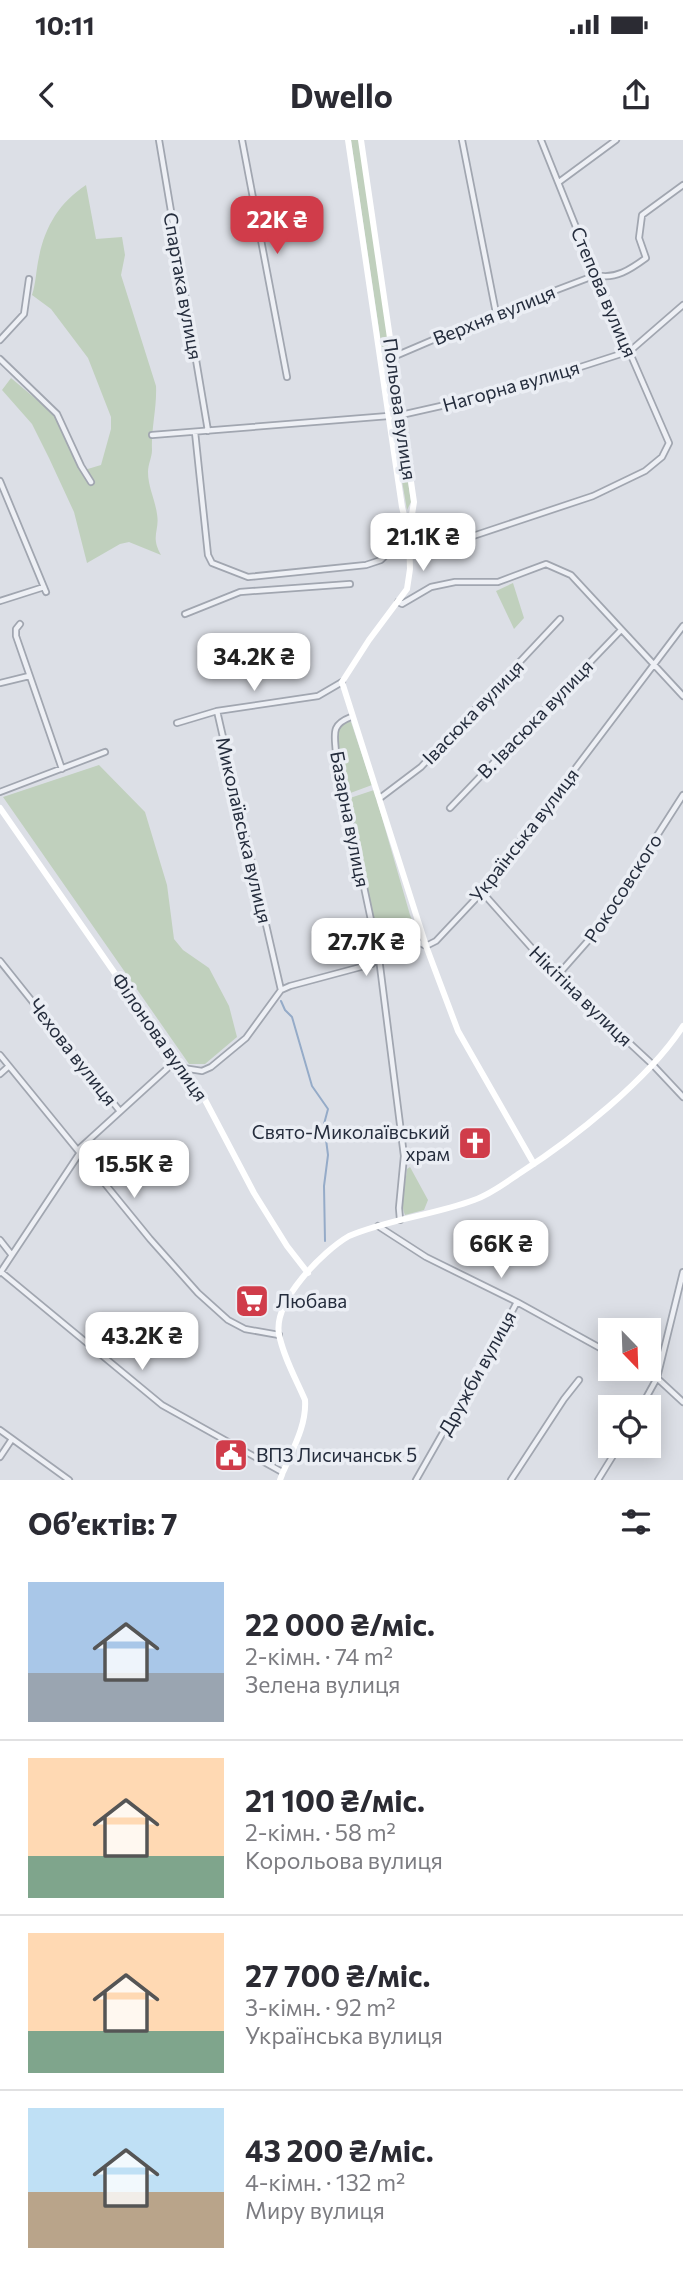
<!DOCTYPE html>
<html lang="uk">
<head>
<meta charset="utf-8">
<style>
	:root { --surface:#fff; --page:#f7f7f7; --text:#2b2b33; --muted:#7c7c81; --line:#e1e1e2; --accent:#d03c4a }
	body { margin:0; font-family:Commissioner,sans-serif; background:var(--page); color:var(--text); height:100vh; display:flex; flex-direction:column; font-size:26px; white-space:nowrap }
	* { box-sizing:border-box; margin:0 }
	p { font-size:23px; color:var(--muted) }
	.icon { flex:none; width:38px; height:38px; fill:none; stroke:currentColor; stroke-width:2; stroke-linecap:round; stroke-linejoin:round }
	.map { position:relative; height:1340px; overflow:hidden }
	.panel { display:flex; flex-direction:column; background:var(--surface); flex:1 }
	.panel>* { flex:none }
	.needle { width:46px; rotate:157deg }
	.tools { position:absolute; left:598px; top:1178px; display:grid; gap:14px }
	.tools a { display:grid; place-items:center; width:63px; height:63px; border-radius:0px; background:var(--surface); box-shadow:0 4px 18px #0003; font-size:35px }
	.price { position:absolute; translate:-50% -60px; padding:0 16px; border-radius:14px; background:#fff; color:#222; font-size:23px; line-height:46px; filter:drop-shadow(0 2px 4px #0008) }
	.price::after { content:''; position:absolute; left:50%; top:42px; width:21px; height:16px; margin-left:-10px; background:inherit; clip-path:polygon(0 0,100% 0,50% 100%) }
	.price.current { background:var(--accent); color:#fff }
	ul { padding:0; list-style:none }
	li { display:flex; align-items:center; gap:21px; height:175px; padding:0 28px }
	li+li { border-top:2px solid var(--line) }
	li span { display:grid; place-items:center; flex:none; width:196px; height:140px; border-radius:0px; color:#555 }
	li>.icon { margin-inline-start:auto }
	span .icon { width:84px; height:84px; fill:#fffc; stroke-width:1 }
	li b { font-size:30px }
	h2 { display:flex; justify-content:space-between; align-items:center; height:84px; padding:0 28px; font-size:30px }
	.status { display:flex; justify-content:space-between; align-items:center; height:49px; padding:0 35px; background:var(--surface); direction:ltr }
	.status svg { height:19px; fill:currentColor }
	header { display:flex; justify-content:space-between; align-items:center; height:91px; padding:0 28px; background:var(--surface); font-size:32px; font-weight:700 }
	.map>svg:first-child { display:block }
	.green { fill:#c0d0bd }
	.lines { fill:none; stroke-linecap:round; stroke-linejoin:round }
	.stream { stroke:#95abc8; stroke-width:2 }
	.street-casing { stroke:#a1a6b0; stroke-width:8 }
	.street { stroke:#eef0f5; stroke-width:4.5 }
	.secondary { stroke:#fff; stroke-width:6 }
	.labels { text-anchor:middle; stroke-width:7; stroke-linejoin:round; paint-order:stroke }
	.street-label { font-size:19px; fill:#252d3d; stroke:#ebeef4 }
	.poi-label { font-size:19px; fill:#252d3d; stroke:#ebeef4; text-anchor:start }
</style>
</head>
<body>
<div class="status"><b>10:11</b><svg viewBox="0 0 49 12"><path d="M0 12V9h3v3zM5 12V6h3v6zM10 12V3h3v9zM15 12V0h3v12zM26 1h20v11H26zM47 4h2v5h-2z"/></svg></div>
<header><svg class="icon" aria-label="back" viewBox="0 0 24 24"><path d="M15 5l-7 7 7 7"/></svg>Dwello<svg class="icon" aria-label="share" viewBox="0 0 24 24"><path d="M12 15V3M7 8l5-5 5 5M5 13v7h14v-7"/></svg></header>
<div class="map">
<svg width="683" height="1340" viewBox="0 0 683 1340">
	<rect width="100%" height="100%" fill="#dcdfe6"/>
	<path class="green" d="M351,0H359L398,267L395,272L391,270Z
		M86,45L96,99L122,97L125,115L121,135L156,246C157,268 151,289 152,310C152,317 148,324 148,332C148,347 155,359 157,374C160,391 150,396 161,415L129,402L120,404L87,423L74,372L49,318L32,284L2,250L11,238L56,276L81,331L101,325L111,289V277L88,218L51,169L32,155C36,143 36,130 39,117C45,86 60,62 86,45Z
		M394,279L399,280L411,362L407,370L392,283Z
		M513,443L524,478L514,489L496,451Z
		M346,581L351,582L372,645L345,655L341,637L337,587Z
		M99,625L145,672L167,745L174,799L183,810L209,828L229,866L237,897L205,924H189L3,657Z
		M374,650L410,775L419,797L392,804L379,811L347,659Z
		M410,1027L428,1060L424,1070L405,1075C399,1062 406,1043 407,1029Z"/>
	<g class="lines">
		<path class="stream" d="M281,861L285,870L292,877L312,946L328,969L324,984L328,1015L324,1046L325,1101"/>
		<g class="street-casing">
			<path id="street" d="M159,0L208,291
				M242,0L287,237
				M462,0L496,173
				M559,42L616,0
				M0,200L24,174L29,139
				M393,217L496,173L596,135C615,140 631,129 646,118L639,98L642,75L683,45
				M0,219L57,274L81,326L91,342
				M195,292L208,415L212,423L248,437L366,425L381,420L393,408L410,411L429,403L467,398L593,356L645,331L662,317L669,303L586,112L541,0
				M152,295L401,275L503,252L630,211L683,165
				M0,341L46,452
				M0,461L44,447
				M398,462L402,464L431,447L455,442H498L546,424L571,435L683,556
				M185,474L240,452L350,444
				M20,484L16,489V496L62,629
				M0,543L29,536
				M217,571L281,850
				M351,577C330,585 335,594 336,614L379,818L404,1016L399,1068L400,1080
				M177,583L217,571L318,556L342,542
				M0,652L105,612
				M380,658L421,627L560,479
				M450,668L621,490
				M482,752L554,833L652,924L683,957
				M0,821L119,970
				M557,836L594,794L683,655
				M0,915L150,1099L198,1153L228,1180L245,1189L279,1195
				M0,934L9,926
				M378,1086L426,1117L517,1162L611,1214
				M0,1100L11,1114
				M1,1132L162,1265L282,1332
				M0,1133L79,1014L80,1008L170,926L202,931L211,927L246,898L281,850L290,846L372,824L386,809L396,805L418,802L426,806L436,801L482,752L683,486
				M639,1228L657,1238L683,1262
				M641,1267L657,1238L683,1132
				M0,1290L69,1340
				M0,1317L12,1299
				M416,1340L445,1289L462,1267L517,1162
				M511,1340L564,1259L579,1240
				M598,1340L619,1306"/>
		</g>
		<use href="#street" class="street"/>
		<path class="secondary" d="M348,0L402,367L408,391
			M361,0L414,362L409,393L410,429L407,449L369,500L342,542L426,806L458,891L534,1024
			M0,668L171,914L204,958L254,1053L287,1106L308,1133
			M280,1340C289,1315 307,1288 305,1260C296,1239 283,1216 279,1194C273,1161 323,1111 349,1096C389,1079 434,1075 474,1060C491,1054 505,1043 520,1033C573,999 649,939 683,886"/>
	</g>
	<defs>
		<g id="church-square" transform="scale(1.75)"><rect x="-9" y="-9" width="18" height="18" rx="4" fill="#d03c4a" stroke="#ebeef4"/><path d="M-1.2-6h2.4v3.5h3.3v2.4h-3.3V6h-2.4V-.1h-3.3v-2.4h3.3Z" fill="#fff"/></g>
		<g id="supermarket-square" transform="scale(1.75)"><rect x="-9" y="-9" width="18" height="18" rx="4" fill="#d03c4a" stroke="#ebeef4"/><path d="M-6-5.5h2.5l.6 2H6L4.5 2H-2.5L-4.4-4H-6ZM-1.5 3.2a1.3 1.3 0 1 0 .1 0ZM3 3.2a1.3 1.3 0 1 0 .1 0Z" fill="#fff"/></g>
		<g id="civic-square" transform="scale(1.75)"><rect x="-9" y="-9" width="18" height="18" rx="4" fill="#d03c4a" stroke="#ebeef4"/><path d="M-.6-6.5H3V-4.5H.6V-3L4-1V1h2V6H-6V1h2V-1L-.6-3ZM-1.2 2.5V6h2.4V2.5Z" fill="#fff"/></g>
	</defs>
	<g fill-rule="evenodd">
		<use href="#church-square" x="475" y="1003"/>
		<use href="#supermarket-square" x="252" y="1161"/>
		<use href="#civic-square" x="231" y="1315"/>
	</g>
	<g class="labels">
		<g class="street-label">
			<text transform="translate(183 146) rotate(80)" y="7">Спартака вулиця</text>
			<text transform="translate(604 152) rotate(67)" y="7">Степова вулиця</text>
			<text transform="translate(494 175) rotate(-22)" y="7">Верхня вулиця</text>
			<text transform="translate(511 246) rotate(-16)" y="7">Нагорна вулиця</text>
			<text transform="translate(400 269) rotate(82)" y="7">Польова вулиця</text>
			<text transform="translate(473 572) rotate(-46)" y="7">Івасюка вулиця</text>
			<text transform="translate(535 579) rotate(-46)" y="7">В. Івасюка вулиця</text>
			<text transform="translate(350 679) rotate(79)" y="7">Базарна вулиця</text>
			<text transform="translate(244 690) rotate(77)" y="7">Миколаївська вулиця</text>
			<text transform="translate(524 695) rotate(-52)" y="7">Українська вулиця</text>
			<text transform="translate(623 748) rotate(-57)" y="7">Рокосовского</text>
			<text transform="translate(581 856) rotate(44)" y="7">Нікітіна вулиця</text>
			<text transform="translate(160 897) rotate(55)" y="7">Філонова вулиця</text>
			<text transform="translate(73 912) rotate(52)" y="7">Чехова вулиця</text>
			<text transform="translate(477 1233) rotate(-61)" y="7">Дружби вулиця</text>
		</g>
		<g class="poi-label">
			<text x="450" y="999" text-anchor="end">Свято-Миколаївський<tspan x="450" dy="22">храм</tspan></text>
			<text x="276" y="1168">Любава</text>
			<text x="256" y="1322">ВПЗ Лисичанськ 5</text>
		</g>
	</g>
</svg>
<div class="tools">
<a><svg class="needle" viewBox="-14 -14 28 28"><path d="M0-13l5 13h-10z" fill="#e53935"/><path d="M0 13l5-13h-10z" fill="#7c7c81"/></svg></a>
<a><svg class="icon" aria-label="locate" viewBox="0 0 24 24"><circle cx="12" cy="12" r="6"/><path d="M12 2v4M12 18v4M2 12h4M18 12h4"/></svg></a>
</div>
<b class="price current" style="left:277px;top:116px">22K ₴</b>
<b class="price" style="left:423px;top:433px">21.1K ₴</b>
<b class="price" style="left:254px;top:553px">34.2K ₴</b>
<b class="price" style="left:366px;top:838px">27.7K ₴</b>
<b class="price" style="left:134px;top:1060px">15.5K ₴</b>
<b class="price" style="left:501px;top:1140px">66K ₴</b>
<b class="price" style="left:142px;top:1232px">43.2K ₴</b>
</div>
<section class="panel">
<h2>Об’єктів: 7<svg class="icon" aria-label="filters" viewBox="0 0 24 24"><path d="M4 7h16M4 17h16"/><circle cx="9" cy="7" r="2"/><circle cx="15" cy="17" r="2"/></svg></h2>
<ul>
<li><span style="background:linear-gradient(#a9c7e8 65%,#9aa5b1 0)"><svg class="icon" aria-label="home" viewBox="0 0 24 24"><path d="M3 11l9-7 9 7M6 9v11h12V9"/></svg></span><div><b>22 000 ₴/міс.</b><p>2-кімн. · 74 m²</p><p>Зелена вулиця</p></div></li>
<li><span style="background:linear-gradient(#ffd9b3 70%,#7fa58c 0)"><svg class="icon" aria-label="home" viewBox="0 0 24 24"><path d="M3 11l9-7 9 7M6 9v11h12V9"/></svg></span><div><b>21 100 ₴/міс.</b><p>2-кімн. · 58 m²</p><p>Корольова вулиця</p></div></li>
<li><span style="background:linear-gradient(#ffd9b3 70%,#7fa58c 0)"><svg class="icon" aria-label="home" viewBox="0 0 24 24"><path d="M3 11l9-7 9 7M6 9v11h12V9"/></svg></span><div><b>27 700 ₴/міс.</b><p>3-кімн. · 92 m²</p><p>Українська вулиця</p></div></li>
<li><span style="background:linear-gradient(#bfe0f5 60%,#b9a48a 0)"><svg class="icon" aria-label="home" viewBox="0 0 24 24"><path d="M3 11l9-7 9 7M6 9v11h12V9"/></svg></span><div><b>43 200 ₴/міс.</b><p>4-кімн. · 132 m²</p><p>Миру вулиця</p></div></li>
</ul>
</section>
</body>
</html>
